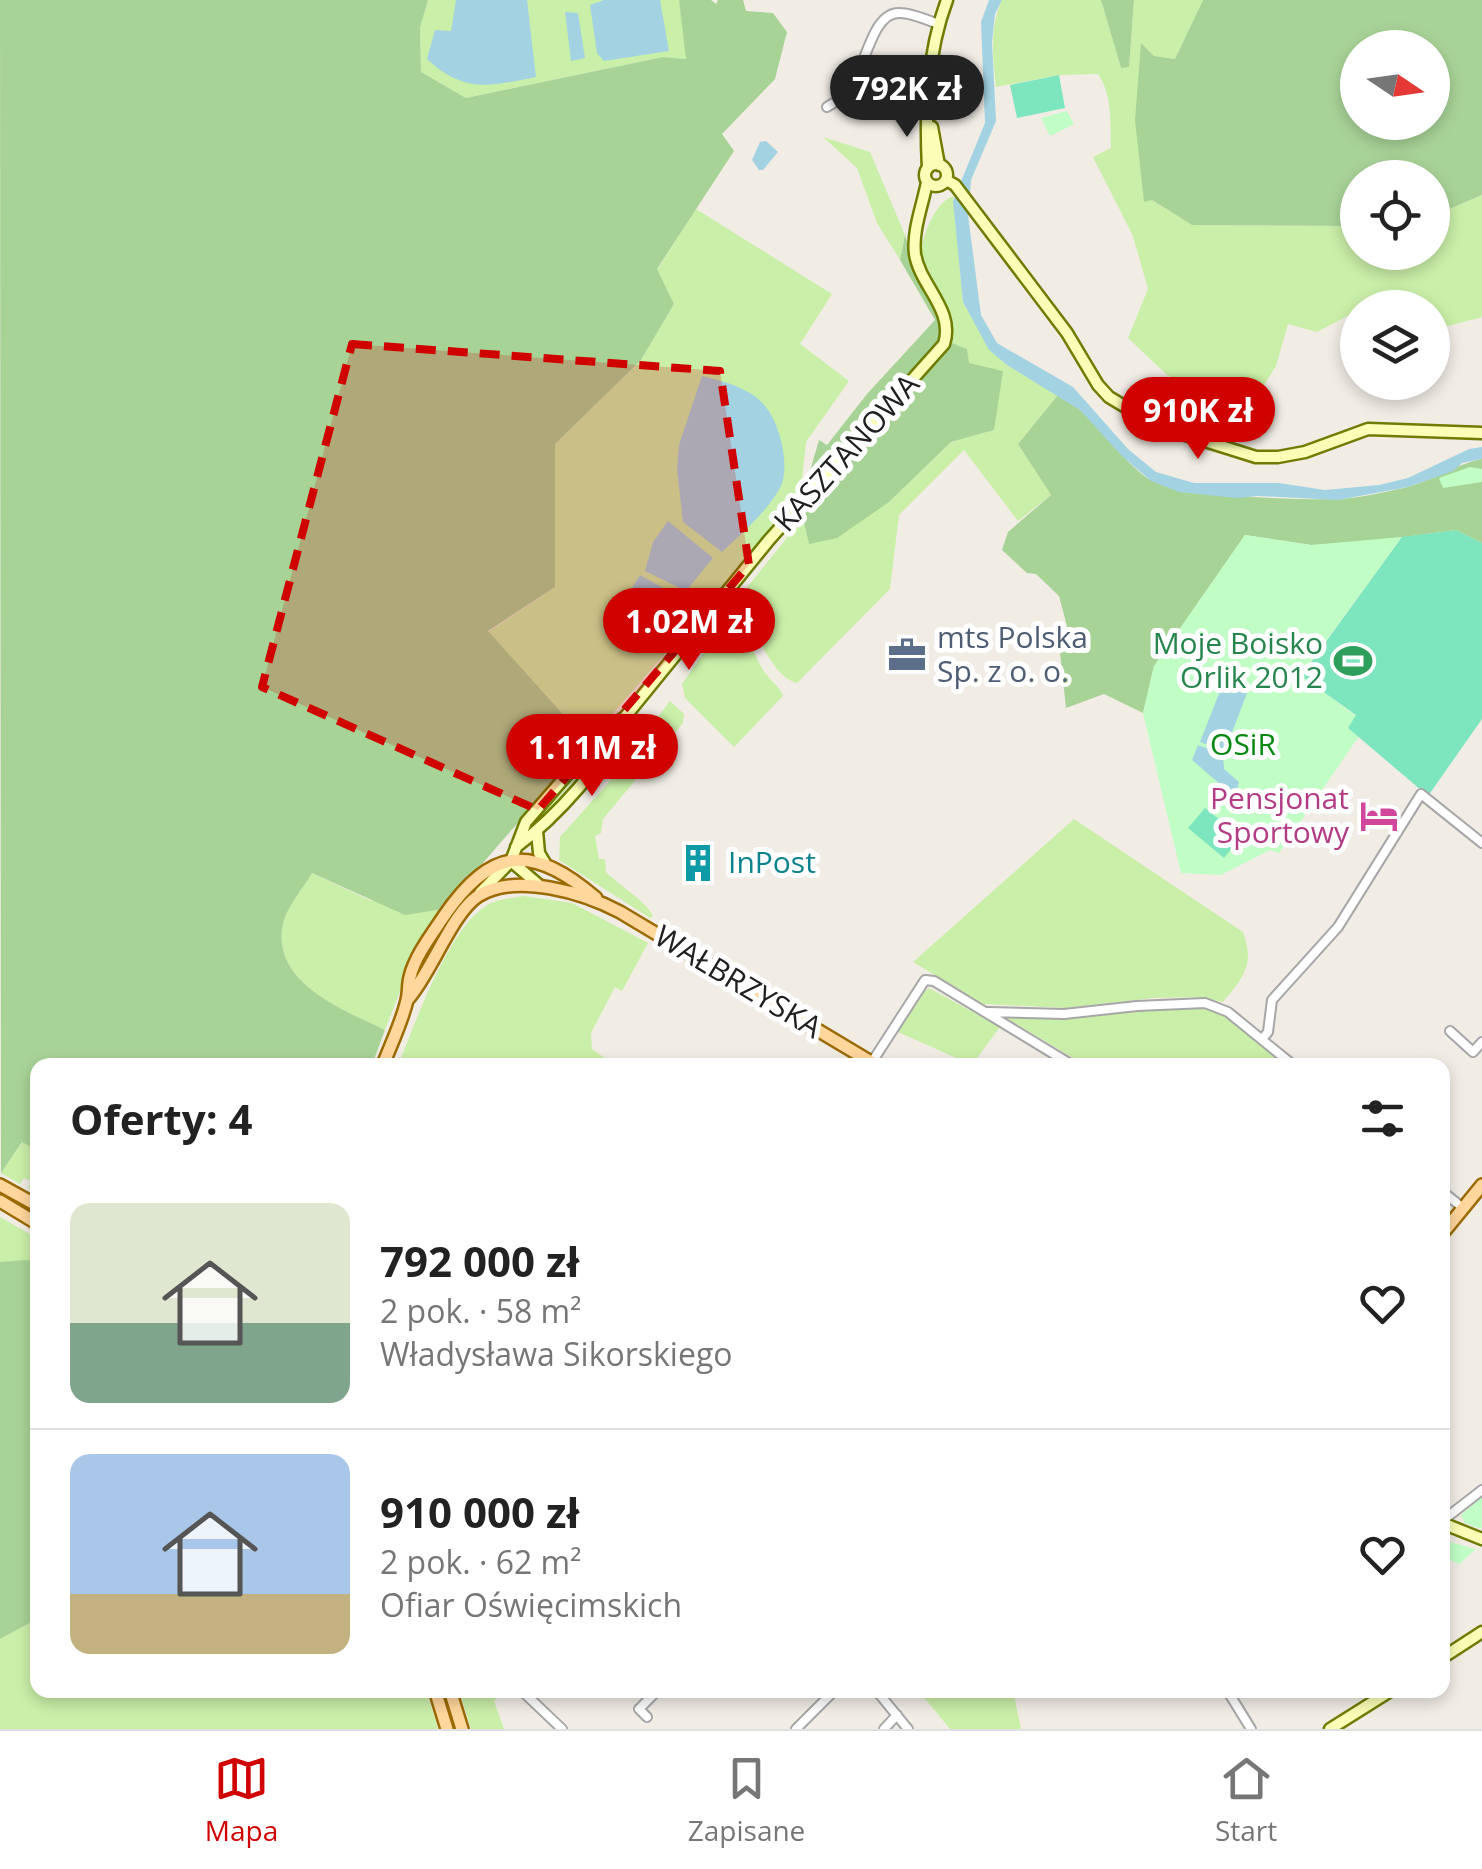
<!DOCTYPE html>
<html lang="pl">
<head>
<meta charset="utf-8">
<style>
	:root { --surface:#fff; --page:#f6f6f6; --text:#222; --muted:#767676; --line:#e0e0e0; --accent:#cf0200 }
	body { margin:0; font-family:"Open Sans",sans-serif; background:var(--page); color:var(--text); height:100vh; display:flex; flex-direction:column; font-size:38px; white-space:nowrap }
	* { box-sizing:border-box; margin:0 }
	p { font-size:32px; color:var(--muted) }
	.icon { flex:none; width:55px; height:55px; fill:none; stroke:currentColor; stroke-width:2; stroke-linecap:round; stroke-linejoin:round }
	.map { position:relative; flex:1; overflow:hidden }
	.sheet { position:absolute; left:30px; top:1058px; width:1420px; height:640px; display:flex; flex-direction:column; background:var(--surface); border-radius:20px; box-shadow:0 5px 15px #0003 }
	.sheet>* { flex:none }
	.needle { width:65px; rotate:103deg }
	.fabs { position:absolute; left:1340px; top:30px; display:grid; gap:20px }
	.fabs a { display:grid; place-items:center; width:110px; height:110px; border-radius:50%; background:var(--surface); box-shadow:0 5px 15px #0003; font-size:50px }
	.price { position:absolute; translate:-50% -85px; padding:0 22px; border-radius:35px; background:var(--accent); color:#fff; font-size:32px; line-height:65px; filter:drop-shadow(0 2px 5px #0008) }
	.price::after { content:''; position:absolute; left:50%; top:60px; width:30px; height:22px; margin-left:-15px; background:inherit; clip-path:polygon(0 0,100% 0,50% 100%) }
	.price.selected { background:#222; color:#fff }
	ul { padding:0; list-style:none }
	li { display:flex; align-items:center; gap:30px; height:250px; padding:0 40px }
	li+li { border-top:2px solid var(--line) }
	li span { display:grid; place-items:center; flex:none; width:280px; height:200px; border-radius:20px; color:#555 }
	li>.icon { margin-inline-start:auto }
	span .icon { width:120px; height:120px; fill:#fffc; stroke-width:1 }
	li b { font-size:42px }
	h2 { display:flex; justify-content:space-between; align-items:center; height:120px; padding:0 40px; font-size:42px }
	.dock { display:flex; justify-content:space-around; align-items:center; height:140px; border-top:2px solid var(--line); background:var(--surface); font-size:28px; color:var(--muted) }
	.dock a { display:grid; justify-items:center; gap:5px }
	.dock .selected { color:var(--accent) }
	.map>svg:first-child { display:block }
	.grass { fill:#caefa8 }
	.forest { fill:#a8d397; fill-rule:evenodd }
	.park { fill:#c0fec5 }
	.pitch { fill:#7ee6bf }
	.water { fill:#a3d3e2 }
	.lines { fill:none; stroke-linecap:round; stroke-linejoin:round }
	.street-casing { stroke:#a7a7a7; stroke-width:12 }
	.secondary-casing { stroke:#6e7d00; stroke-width:15 }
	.primary-casing { stroke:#9b6a00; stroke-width:16 }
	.street { stroke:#fff; stroke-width:8 }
	.secondary { stroke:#fafeb6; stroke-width:10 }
	.primary { stroke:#ffd69c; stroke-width:11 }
	.marked { fill:#cf0200; fill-opacity:0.2; stroke:#cf0200; stroke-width:8; stroke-dasharray:20 12; stroke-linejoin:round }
	.labels { text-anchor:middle; stroke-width:10; stroke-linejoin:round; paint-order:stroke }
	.street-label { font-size:30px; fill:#202020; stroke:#fff }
	.service-label { font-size:30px; fill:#4e5e75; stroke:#fff; text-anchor:start }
	.leisure-label { font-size:30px; fill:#27864d; stroke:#fff; text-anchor:end }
	.park-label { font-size:30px; fill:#038810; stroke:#fff }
	.hotel-label { font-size:30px; fill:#b23c85; stroke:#fff; text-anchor:end }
	.culture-label { font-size:30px; fill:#0d838f; stroke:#fff; text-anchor:start }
</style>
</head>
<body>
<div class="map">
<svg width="1482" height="1729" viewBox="0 0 1482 1729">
	<rect width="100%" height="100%" fill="#f1ede5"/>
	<path class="grass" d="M428,0H679L687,59L663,57L466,98L421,72L420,28Z
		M1002,0H1101L1121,68L1129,66L1134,0H1203L1175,59L1154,56L1142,44L1152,200L1192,225L1356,226L1358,252H1432L1433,216L1482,195V317L1433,330L1432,308L1402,307L1393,293L1365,307L1358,308L1357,311L1317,332L1288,324L1276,366L1261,390L1193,387L1167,375L1128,338L1148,289L1133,236L1093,157L1111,148C1110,123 1113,96 1098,74L1059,75L996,87C993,57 989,29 1002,0Z
		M823,137L870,152L905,235L900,260L877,223L857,168Z
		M953,196L963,302L990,350L1007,365L1058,395L1018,444L1051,495L1018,521L964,450L899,515L890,589L797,683C768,675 760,629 736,608L735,602L803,518L809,544L889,502L951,442L994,430L968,363L967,349L952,343L951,316L921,255C921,238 935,202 953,196Z
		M696,209L832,294L800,344L849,381L806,442L800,499L588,742L488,632L555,587V444L641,360L674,304L657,270Z
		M730,616C748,631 752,652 764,671C770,681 779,685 783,696L734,747L685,698L682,684Z
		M670,701L684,714L683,723L603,819L601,833L595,836L599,859H605L606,872C620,886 647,902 653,916L650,918L559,860L560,837L610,781Z
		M613,728L617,730L527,835L529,826Z
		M1074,819L1243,932C1255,964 1244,977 1223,1002L1199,997L1154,998L1066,1008L983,1004L913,962Z
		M312,873L369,900L443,909L415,953L385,1030C342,1009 267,981 284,920C289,904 303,887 312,873Z
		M524,896L572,903L648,943L622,991L615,987L591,1033L592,1049L609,1061L607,1065H398C415,1024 448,929 486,906C496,899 512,898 524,896Z
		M929,988L1000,1027L972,1065L898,1032L922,993Z
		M1205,1006L1225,1014L1290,1065H1085L998,1013Z
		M23,1141L37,1150V1192L28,1188L31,1181L24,1178L20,1184L1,1173Z
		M0,1217L37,1238V1262H0Z
		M37,1619L38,1690H426L438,1729H0V1639Z
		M459,1690H504L494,1701L504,1729H471Z
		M918,1690H1013L1021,1729H950Z"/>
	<path class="forest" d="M0,0H428L420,28L421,72L466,98L663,57L686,59L679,0H711L716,4L718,0H743L746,11L773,13L787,32L775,79L722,134L734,151L657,269L674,304L641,360L555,444V587L488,631L588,742L443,909L405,915L312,873C304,887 289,904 284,920C267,981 342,1009 385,1030L372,1065H38L37,1150L22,1142L1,1173Z
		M1101,0H1134L1129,67L1121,68Z
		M1203,0H1482V195L1433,216L1432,178H1358L1357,226L1192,225L1152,200L1144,202L1135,120L1141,43L1154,56L1175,59ZM1358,48H1432V122H1358Z
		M905,235L916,273L941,320L940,340L816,479H813L810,471L819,440L827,445L867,394L935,320L900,260Z
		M952,343L967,349L969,363L1003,371L994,430L951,442L889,502L837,538L809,544L803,518L822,485L844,465L843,462Z
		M1058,395C1095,414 1114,454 1147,478C1174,497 1300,500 1336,499C1358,499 1383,492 1404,488C1432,481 1455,464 1482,459V543L1456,530L1361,543L1311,545L1245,535L1154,666L1143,713L1104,694L1066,708L1059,643L1068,630L1059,596L1036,574L1027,573L1002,550L1008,532L1051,495L1018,444Z
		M26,1260L38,1262L37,1619L0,1639V1262Z"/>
	<path class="park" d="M1067,111L1074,124L1050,136L1041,118Z
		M1470,467L1482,469V482L1443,488L1439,478Z
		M1245,535L1311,545L1402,537L1301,675L1356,716L1348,728L1359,736L1279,853L1270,850L1221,875L1181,873L1143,713L1154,666Z
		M1482,1497V1529L1465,1523L1461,1515Z
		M1443,1540L1475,1549V1550L1459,1564L1443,1557Z"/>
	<path class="pitch" d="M1059,75L1065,108L1017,118L1010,85Z
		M1456,530L1482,543V719L1428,796L1348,728L1356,715L1301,676L1402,537Z
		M1205,808L1241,837L1224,858L1188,828Z"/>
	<path class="water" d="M456,0H527L536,77C490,86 465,94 427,59L435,30L451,31Z
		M604,0H660L669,51L604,61L597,53L590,5Z
		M989,0H1002L995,14L992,42L996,121L971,180L968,215L981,315L997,343L1073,387L1128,449L1156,472L1194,483H1279L1325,490L1379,485L1408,478L1469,449L1482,447V459L1462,463L1453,471L1408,487L1338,500L1258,496L1236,498L1179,492L1151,481L1122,456L1080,410L1007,365L989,350L963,302L953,201L985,123L981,22Z
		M565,12L578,13L585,58L571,61Z
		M766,141L778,152L763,170H759L752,160L760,142Z
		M702,376C723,381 751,388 765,406C780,423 791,468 780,488C766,513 742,533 722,552L683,522L677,469L679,445Z
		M668,521L713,558L686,591L645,571L653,542Z
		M640,575L683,599L642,644L613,619Z
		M1225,678L1249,688L1225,751L1200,742Z
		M1198,745L1223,754L1224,769L1239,782L1237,791H1228L1192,760Z"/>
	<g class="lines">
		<g class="street-casing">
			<path id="street" d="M827,107C833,103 842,99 846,94C865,75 870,11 900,13C912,13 927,20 938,24
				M988,1012L1064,1014L1137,1006L1205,1003L1228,1012L1293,1065
				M1450,1031L1473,1052L1482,1042
				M1262,1039L1268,1032L1272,1000L1338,927L1421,794L1482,843
				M872,1062L925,980L934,981L1072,1065
				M1442,1191L1463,1208
				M1442,1521L1482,1490
				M521,1690L562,1729
				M876,1690L908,1729
				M1227,1690L1251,1729
				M647,1717L639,1709L658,1690
				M796,1729L835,1690
				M884,1729L897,1715"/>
		</g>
		<g class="secondary-casing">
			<path id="secondary" d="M932,127L939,165
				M925 175a11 11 0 1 1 22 0a11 11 0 1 1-22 0Z
				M928,168C925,112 927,53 947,0
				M946,180L955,185L1067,333L1098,385L1109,397L1157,426L1256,457H1278L1305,452L1368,429L1482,433
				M537,831L539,853L545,863
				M516,847C555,818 607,762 625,717
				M511,861L540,886
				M480,893L511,861L526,822L605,731L625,717L769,540L944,344C955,310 920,286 915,254C912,231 923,204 927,182
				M1442,1523L1482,1539
				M1442,1658L1482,1632
				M1330,1729L1392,1690"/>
		</g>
		<g class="primary-casing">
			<path id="primary" d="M408,999C431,973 452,913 478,896C516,872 584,893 620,912L876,1065
				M383,1065C391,1044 402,1022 407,1000C409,992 408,984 410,977C415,956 432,934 444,916C492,846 533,844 596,898
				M0,1185L38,1206
				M0,1201L38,1224
				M1442,1234L1482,1185
				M435,1690L447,1729
				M450,1690L462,1729"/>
		</g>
		<use href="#street" class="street"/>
		<use href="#secondary" class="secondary"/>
		<use href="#primary" class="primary"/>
	</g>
	<path class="marked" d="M352,344L720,371L749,565L538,810L262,687Z"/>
	<defs>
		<g id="office-bare" transform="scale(3)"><path d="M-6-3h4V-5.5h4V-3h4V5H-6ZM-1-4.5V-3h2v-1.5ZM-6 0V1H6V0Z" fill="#5c6f8a" stroke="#fff" stroke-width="2.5" paint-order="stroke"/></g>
		<g id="stadium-bare" transform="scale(3)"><path d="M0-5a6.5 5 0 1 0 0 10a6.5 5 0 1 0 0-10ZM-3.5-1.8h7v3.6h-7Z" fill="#2e9e5b" stroke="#fff" stroke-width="2.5" paint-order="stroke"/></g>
		<g id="hotel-bare" transform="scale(3)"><path d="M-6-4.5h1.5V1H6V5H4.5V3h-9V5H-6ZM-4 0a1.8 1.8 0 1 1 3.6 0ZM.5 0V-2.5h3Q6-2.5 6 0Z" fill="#d1479c" stroke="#fff" stroke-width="2.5" paint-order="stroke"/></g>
		<g id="building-bare" transform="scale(3)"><path d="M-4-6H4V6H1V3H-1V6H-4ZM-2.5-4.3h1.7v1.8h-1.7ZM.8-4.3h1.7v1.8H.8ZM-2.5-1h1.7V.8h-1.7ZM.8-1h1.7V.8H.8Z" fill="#0f9aa8" stroke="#fff" stroke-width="2.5" paint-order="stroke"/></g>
	</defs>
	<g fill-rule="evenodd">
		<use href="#office-bare" x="907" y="655"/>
		<use href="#stadium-bare" x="1353" y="661"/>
		<use href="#hotel-bare" x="1379" y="816"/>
		<use href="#building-bare" x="698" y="863"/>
	</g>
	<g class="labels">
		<g class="street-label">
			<text transform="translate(847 453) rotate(-48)" y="10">KASZTANOWA</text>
			<text transform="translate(738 982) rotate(31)" y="10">WAŁBRZYSKA</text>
		</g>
		<g class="service-label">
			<text x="937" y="648">mts Polska<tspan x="937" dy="34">Sp. z o. o.</tspan></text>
		</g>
		<g class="leisure-label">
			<text x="1323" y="654">Moje Boisko<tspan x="1323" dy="34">Orlik 2012</tspan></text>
		</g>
		<g class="park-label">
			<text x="1243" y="755">OSiR</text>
		</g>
		<g class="hotel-label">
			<text x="1349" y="809">Pensjonat<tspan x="1349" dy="34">Sportowy</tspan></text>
		</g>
		<g class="culture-label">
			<text x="728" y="873">InPost</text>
		</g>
	</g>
</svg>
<div class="fabs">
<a><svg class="needle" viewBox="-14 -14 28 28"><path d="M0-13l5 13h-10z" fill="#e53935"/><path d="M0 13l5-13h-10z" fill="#767676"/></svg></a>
<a><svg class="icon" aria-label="locate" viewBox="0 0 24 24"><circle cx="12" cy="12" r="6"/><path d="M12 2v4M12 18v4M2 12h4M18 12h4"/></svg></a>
<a><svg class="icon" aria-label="layers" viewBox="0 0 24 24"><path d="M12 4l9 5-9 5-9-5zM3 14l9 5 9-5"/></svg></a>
</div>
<b class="price selected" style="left:907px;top:140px">792K zł</b>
<b class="price" style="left:1198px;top:462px">910K zł</b>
<b class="price" style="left:689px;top:673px">1.02M zł</b>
<b class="price" style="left:592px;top:799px">1.11M zł</b>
<section class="sheet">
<h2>Oferty: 4<svg class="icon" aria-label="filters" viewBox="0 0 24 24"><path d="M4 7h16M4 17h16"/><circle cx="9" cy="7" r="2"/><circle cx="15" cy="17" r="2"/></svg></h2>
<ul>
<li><span style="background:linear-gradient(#dfe7d0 60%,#7fa58c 0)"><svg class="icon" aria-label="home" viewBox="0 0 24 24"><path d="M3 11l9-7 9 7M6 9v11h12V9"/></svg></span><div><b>792 000 zł</b><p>2 pok. · 58 m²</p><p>Władysława Sikorskiego</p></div><svg class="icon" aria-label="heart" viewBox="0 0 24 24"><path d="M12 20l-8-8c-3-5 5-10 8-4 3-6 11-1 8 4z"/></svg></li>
<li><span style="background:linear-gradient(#a9c7e8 70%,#c2b280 0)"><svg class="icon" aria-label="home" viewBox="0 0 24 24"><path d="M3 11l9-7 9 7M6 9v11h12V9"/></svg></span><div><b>910 000 zł</b><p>2 pok. · 62 m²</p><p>Ofiar Oświęcimskich</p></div><svg class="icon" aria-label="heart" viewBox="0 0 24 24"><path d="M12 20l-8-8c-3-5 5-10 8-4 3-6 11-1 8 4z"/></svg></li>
</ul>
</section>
</div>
<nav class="dock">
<a class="selected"><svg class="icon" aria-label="map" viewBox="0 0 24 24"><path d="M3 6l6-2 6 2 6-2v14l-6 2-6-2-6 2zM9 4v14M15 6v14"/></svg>Mapa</a>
<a><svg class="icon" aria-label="saved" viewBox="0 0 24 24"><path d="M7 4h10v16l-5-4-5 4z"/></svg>Zapisane</a>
<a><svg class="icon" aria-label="home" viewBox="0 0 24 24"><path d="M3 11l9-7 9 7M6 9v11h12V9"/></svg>Start</a>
</nav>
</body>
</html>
